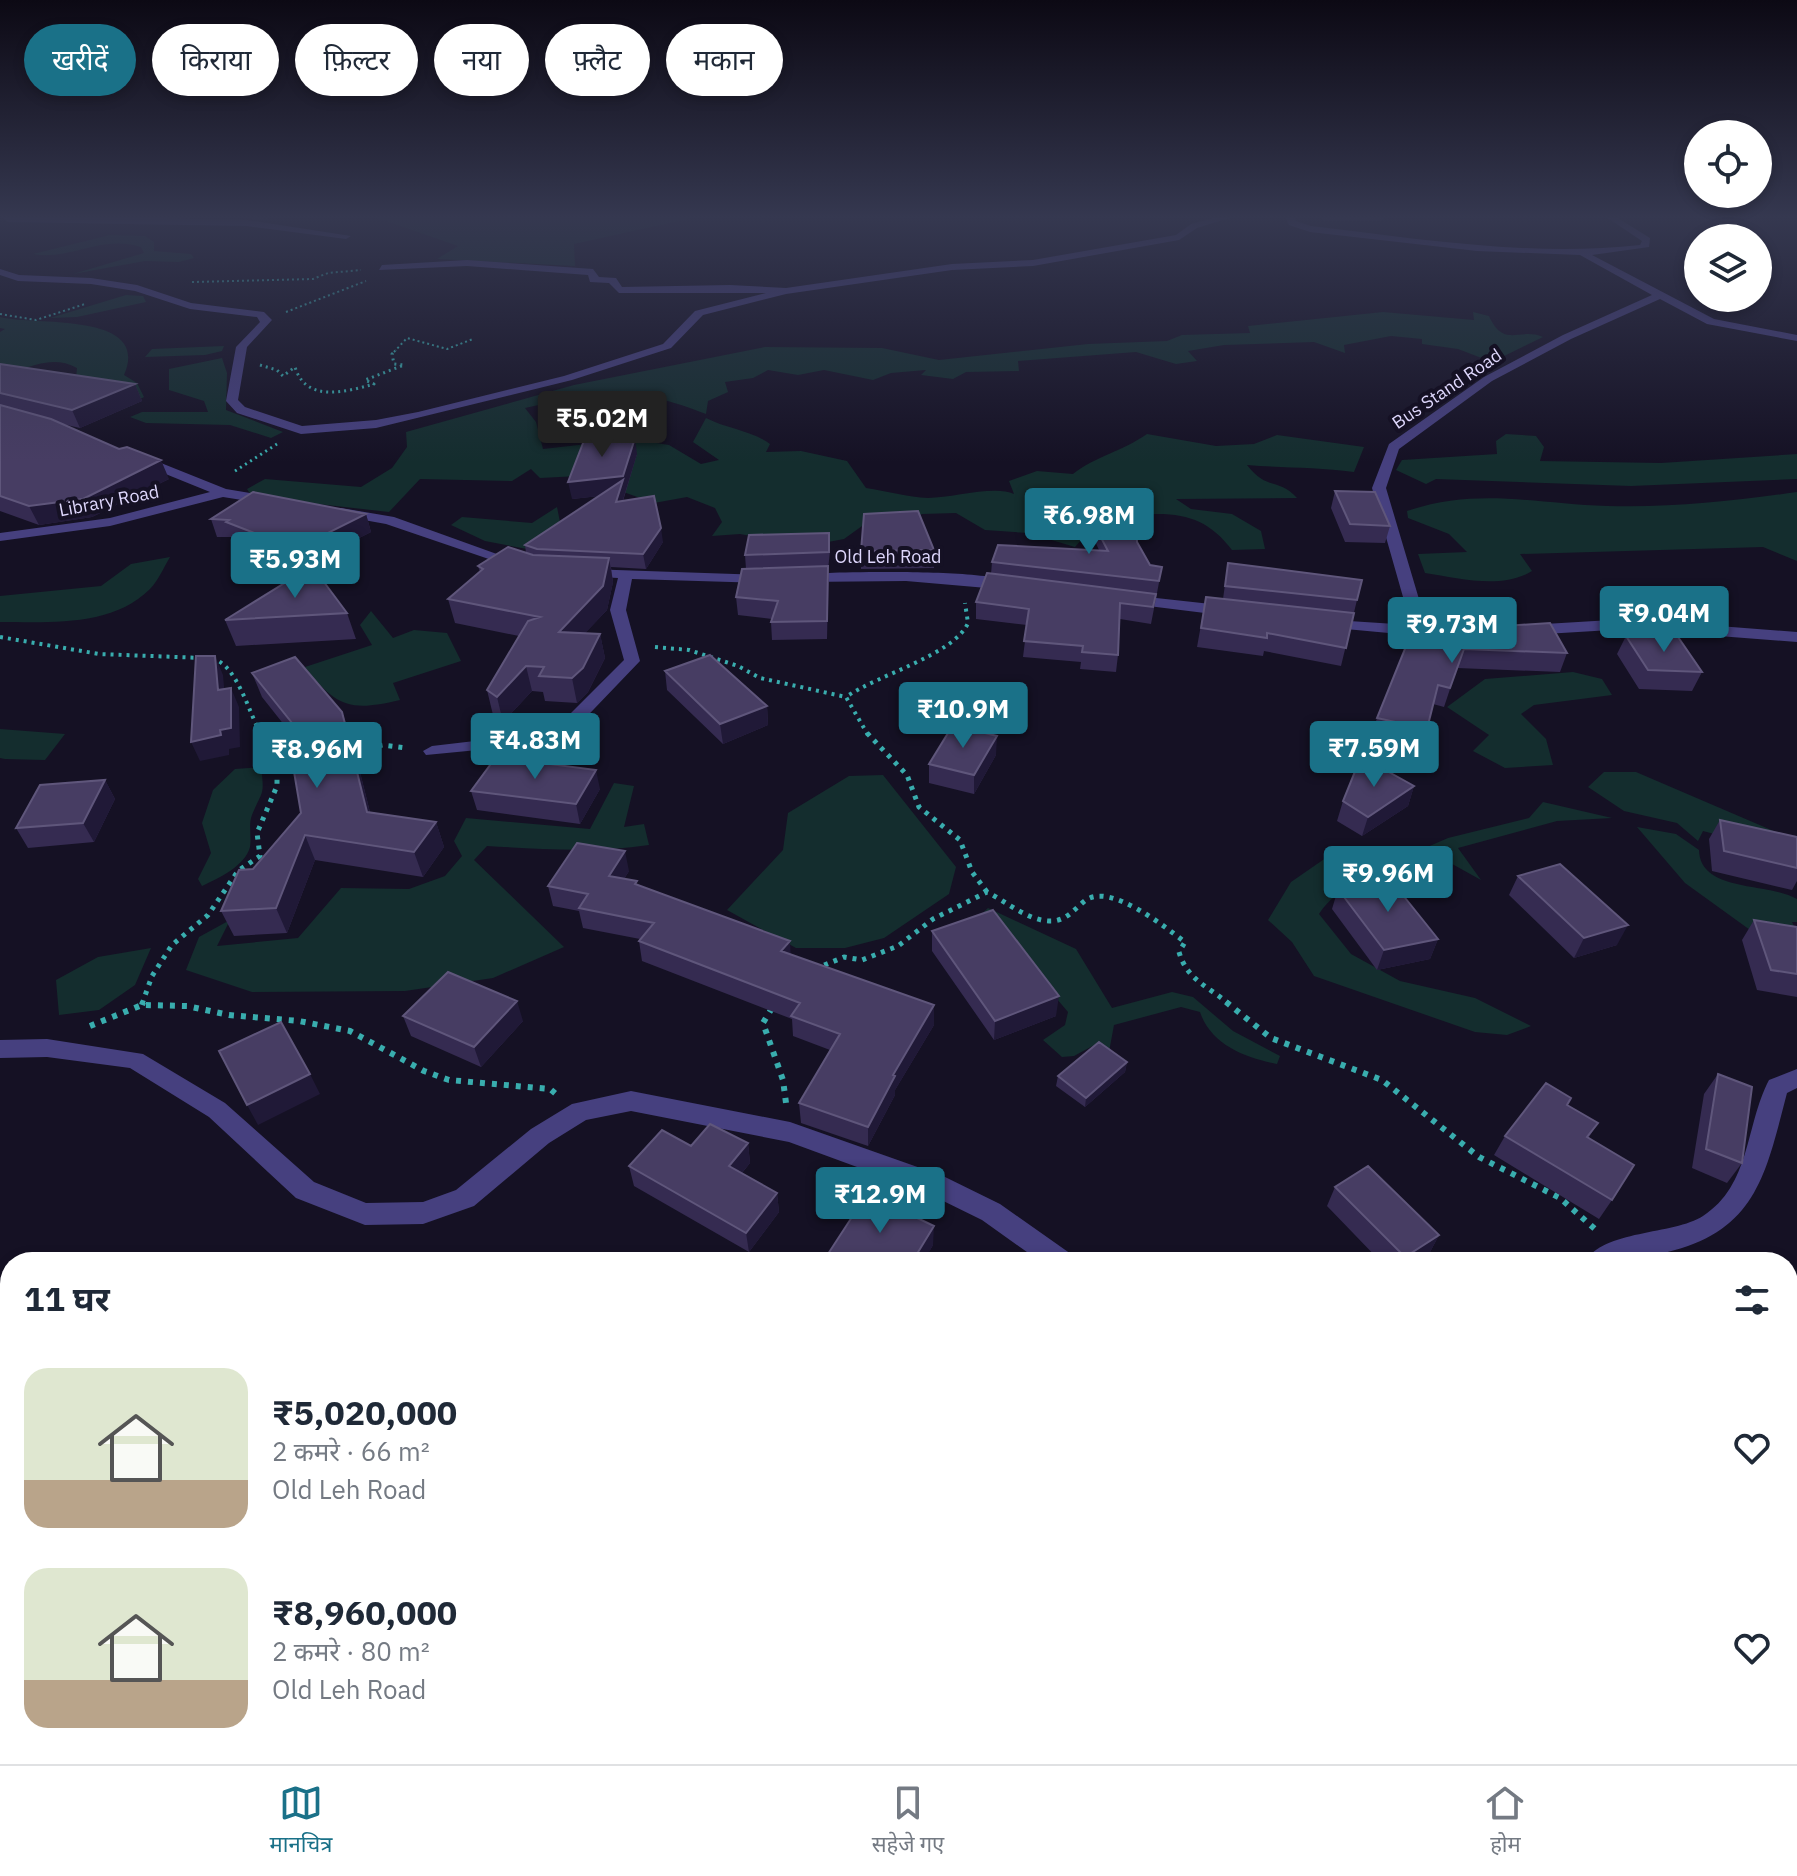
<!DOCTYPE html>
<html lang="hi">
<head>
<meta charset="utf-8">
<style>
	:root { --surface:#fff; --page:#f6f6f7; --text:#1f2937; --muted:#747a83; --line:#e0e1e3; --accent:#1a7188 }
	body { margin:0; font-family:"IBM Plex Sans","Noto Sans Devanagari",sans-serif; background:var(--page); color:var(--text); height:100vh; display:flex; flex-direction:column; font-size:30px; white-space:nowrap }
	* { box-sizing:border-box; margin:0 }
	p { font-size:26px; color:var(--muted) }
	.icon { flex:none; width:44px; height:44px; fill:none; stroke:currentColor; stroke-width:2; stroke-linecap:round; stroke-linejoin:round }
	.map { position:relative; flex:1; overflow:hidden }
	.details { position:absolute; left:0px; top:1252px; width:1798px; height:512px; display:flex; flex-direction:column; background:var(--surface); border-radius:32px 32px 0 0; box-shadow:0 4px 12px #0003 }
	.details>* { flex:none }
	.banner { position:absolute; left:24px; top:24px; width:800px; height:72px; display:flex; gap:16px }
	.buttons { position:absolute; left:1684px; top:120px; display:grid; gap:16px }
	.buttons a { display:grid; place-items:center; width:88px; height:88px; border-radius:50%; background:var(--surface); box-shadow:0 4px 12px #0003; font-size:40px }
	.price { position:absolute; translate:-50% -68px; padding:0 18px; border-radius:8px; background:var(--accent); color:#fff; font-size:26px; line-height:52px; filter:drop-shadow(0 2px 4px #0008) }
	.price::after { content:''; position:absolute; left:50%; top:48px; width:24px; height:18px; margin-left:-12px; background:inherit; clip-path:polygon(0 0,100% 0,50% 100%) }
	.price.active { background:#222; color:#fff }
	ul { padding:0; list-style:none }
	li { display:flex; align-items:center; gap:24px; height:200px; padding:0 24px }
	li span { display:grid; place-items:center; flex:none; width:224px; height:160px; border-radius:24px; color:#555 }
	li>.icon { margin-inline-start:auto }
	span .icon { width:96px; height:96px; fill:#fffc; stroke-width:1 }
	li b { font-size:34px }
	h2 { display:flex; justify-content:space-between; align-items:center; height:96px; padding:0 24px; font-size:34px }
	.pill { padding:0 28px; border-radius:36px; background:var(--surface); box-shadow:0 4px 12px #0003; font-size:28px; line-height:72px }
	.pill.active { background:var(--accent); color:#fff }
	.dock { display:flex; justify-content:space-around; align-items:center; height:112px; border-top:2px solid var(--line); background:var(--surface); font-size:22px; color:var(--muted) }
	.dock a { display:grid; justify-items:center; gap:4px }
	.dock .active { color:var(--accent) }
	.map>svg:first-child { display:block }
	.green { fill:#142d2e }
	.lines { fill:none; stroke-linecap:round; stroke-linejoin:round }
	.path-far4 { stroke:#39adae; stroke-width:2; stroke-dasharray:2 3; stroke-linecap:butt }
	.path-far3 { stroke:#39adae; stroke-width:3; stroke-dasharray:2 4; stroke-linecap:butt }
	.path-far2 { stroke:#39adae; stroke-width:4; stroke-dasharray:3 5; stroke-linecap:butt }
	.path-far1 { stroke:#39adae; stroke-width:5; stroke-dasharray:4 6; stroke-linecap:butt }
	.path { stroke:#39adae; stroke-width:6; stroke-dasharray:5 7; stroke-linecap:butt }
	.minor { fill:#46407f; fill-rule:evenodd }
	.wall { fill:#352b51 }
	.shaded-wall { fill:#201937 }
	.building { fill:#473d63; stroke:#5f567b; stroke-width:2 }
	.labels { text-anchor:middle; stroke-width:8; stroke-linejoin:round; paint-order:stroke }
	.far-street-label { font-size:18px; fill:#ded7fc; stroke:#151124 }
</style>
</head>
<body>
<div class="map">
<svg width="1797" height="1764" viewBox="0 0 1797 1764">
	<rect width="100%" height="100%" fill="#151124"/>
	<path class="green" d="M369,215H706L574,244L575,266L437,259L458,246Z
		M110,235L145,236L154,242V251L191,254L194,258L179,262L145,261L73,274L144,253L141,247C102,234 69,261 33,254Z
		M126,295L143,296L146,302L77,317L50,318Z
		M1383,312L1474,320L1473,312L1489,316C1504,349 1519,327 1543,337L1492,362L1458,349L1422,344V339L1391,336L1344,345L1345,353L1314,342L1224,345L1188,351L1197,361L1176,364L1136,352L1018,361L1019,371L966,372L953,379L921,375L926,370L891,373L873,380L824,370L798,375L768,370L753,378L725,382L728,392L708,401L706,414C633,385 600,391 525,408L536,422L543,449L631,439L669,445L701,464L719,460L693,442L706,418C727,429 751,430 770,444L766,452L801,451L847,461L866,488C886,491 908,497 928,498C953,498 994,485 1014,494L1009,481L1037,471L1073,474C1096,456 1123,451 1147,434L1216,446L1254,444L1277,435L1364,447L1354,472C1318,467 1284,468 1247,465C1267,491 1279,478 1297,498L1176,499L1191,509L1232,514L1261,531L1265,549L1232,550C1211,522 1188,513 1153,514L1150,531L1090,530L1075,547L1028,533L985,530L956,513L922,514L906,521H869L844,539L807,546L740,534L712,536L722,522L715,508L687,497L654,503L579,476L540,478L531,469L512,481L420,479L389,512L309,503L257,504L247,489L265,479L361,487L392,468L407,447L406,432L574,385L765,347L882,348L939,360L1088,344L1167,341L1182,335L1250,333L1248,326Z
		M0,317C34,326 152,311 124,375L137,383L144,397L137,401L76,379L77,368C50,353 27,370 0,375V332L5,329L0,328Z
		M224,346L222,351L205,355L145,357L152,349Z
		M222,358L227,373L226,410L283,432L271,438L230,425L146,423L130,417L142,412H208L204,401L169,390V369Z
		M1506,434L1536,436L1544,447L1540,461L1661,463L1797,454V479L1631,486L1436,479L1426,484L1396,470L1402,460L1497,454L1496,441Z
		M1797,492V561L1763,547L1520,554L1532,571C1501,590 1459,578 1425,573L1418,554L1467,552L1449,534L1408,518L1407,511C1479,487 1535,504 1607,506C1671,508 1734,501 1797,492Z
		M557,507L562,532L527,549L485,541L451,525L462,517L532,523Z
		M170,557C164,567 158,581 150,589C112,627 50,622 0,622V596L101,586L131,564Z
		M371,611L393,638L414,630L447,633L461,661L393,683L400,700C350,712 336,707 305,667L372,645L360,625Z
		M1573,672L1602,679L1612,695L1534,705L1521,714L1546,739L1553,765L1505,768L1473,751L1489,735L1447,707L1485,679Z
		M0,729L65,734L45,760L5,759L0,758Z
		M261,767C265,797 262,790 252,815C248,825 252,836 250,847C245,866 219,878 202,886L198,879L211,853L202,823L213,790L235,769Z
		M1604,772H1636L1797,841V856L1703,831L1698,841L1677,823L1624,811L1588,787Z
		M883,775L956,867L949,894L884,938L845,948H796L727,910L783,850L788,813L849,776Z
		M614,783L634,786L624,827L644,824L649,845C595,853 541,849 487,846L474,860L564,947L493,978L405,991L252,992L186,970L199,937L230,920L217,946L298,938L341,888L409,889L445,876L462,856L454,841L466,818L590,829Z
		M1543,802L1612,818L1557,821L1458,848L1481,880L1445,860L1409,855L1448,838L1529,818Z
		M1637,827L1676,834L1699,850C1700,893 1769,882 1797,899V922H1792L1797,932L1757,935L1685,883Z
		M1333,853L1400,857L1399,867L1423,881C1383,880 1343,877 1319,914L1351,954L1400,981L1475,998L1531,1026L1507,1035L1475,1032L1314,976L1292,942L1268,920L1291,882Z
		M988,908L1076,949L1112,1008L1172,992L1193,997L1233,1031L1280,1056L1277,1064C1246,1058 1211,1045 1200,1012L1181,1007L1114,1025L1109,1052L1098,1043L1074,1056L1062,1057L1043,1040L1065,1025L1068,1012L1028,965L977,918Z
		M151,948L135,985L99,1010L59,1015L56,980L98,957Z
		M1032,1754H1204L1194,1764H1040Z"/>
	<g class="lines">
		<path class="path-far4" d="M192,282L313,279L328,273L361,270
			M286,312L366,281
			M0,314L36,320L85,304
			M394,352L407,338L447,349L473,339"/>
		<path class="path-far3" d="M260,365L277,370L283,376L295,367C306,403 345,392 374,384L365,380L404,365L394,364L392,354L396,350
			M235,471L277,444"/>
		<path class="path-far2" d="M0,637L99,654L202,658
			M655,647L689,650L738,666L760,678L846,697
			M212,659C236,662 250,715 261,735
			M868,735L846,697C877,675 954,655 968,623L965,603"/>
		<path class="path-far1" d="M867,733L907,775L919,807L960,840L972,872L987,892
			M349,751L383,745L406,748
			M277,767L296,763
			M815,969L844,957L862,960L898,946L933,919L987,892C1007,902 1027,920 1049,921C1066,922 1074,909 1086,900C1111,883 1165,927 1185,942L1179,952C1187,980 1208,986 1229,1004
			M142,1004L152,976L172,945L208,915L238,871L260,856L257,833L277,786V767L260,733"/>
		<path class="path" d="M1226,1002L1271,1038L1382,1080L1479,1157L1560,1198L1596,1230
			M142,1005L143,1002
			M772,1008L763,1023L783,1080L786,1103
			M90,1026L142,1005L187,1006L229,1015L299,1021L350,1031L424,1071L449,1080L550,1089L556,1094"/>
		<path class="minor" d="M1,215L247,220L351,236L346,239L247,226L8,222Z
			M1224,215H1239L1197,228L1179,240L1033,266L952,270L786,294L703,315L671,348L572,380L376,428L301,434L237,413L226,401L236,347L260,322L257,317L190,309L135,291L91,284L18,281L0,275V269L19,275L91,278L137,285L191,303L264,312L272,320L247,347L238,400L245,407L302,426L376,420L418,412L564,376L663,344L695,311L766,293H619L609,283L590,282L588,275L467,266L379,270L382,265L467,260L593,269L599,277L616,278L622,287L730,285L786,288L952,264L1033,260L1176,235L1191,224Z
			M1284,215H1293L1296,221L1311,226C1421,239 1530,257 1640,245L1642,241L1603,215H1613L1650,238L1649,247L1592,255L1714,319L1797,335V341L1707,324L1660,299L1571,339L1492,381L1399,449L1386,488L1427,626H1488L1496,631L1488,636H1421L1324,627L1316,622L1318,619L1411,625L1372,488L1389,444L1484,377L1563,335L1652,295L1580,255L1477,251L1310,232L1289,225Z
			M141,455L226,489L273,497L280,501L273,505L223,497L110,526L0,541V533L110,518L210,492L136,462V456Z
			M341,508L394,517L527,565L520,569L515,568L386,524L336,515V509Z
			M587,569L767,575L774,579L767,583L632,579L626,610L640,661L571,733L509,747L426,755L423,751L432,746L509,737L559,725L624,660L610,610L618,578L582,576V570Z
			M829,573C861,572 998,569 1018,585L1010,590L906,581L803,582L796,578L803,574Z
			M1129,595L1229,606L1237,611L1229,616L1124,603V597Z
			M1628,619L1797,632V642L1628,629L1528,635L1520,630L1528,625Z
			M47,1039L143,1054L225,1103L314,1182L366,1203L423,1202L456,1190L531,1129L572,1104L631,1091L790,1122L943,1176L1000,1204L1071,1254L1075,1262H1041L982,1220L925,1192L789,1142L631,1111L586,1120L549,1143L474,1206L423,1224L365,1225L296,1198L209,1117L130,1068L47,1057L0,1058V1040Z
			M1797,1069V1088L1787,1093C1765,1177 1756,1234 1659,1254C1634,1259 1612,1262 1586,1262C1601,1230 1674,1235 1703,1216C1751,1185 1745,1126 1769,1080Z"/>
	</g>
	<path class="wall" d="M215,215H275L264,220Z
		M1319,215H1384L1382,221H1324Z
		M0,364L135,384L142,401L80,428L58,423L169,479L92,517L39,525L0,511Z
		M637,454L623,501L663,542L646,569L611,567L613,582L607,610L585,633L600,634L605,658L588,692L577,703L545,701L543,692L532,691L503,722L493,715L487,690L519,636L455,623L448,599L480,572L478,566L526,553L525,545L599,496L572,499Z
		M1335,491L1390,526L1385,543L1345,542L1331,508Z
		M366,514L371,532L302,567L233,539L232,537H217L211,519Z
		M1094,524L1137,542L1150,565L1162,567L1151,624L1120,619L1118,655L1116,672L1080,669L1081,662L1023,657L1027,625L976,619V602L991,574L992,562L1099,550L1093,537Z
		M829,533L830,551L828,570L827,639L772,640L771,622L772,619L738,615L736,597L746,569L745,555Z
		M934,550V568L861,569V551Z
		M1228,563L1357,600L1341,666L1264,651L1263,656L1197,647L1206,597L1223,599Z
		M347,613L356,639L236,646L225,620Z
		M1461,629L1567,653L1560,672L1457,668L1444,707L1433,704L1427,729L1420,749L1371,737L1377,718L1457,640Z
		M1626,636L1702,672L1692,691L1639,689L1617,654Z
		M665,671L767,706L768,725L723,744L667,690Z
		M252,673L342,712L351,736L370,812L436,822L444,847L423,877L315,860L287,933L234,936L221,911L253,869L301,813L300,745L262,697Z
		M996,755L974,794L929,783V764Z
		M105,780L115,799L94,842L28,848L16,828Z
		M1414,786L1408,806L1362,836L1337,821L1343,801Z
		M600,789L580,824L477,810L471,791Z
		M1720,820L1797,837V881L1792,890L1712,871L1709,839Z
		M629,871L624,879L791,955L934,1025L895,1090V1095L868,1146L801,1123L799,1103L830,1050L793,1036L792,1019L642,961L639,941L640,939L583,928L579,911L553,906L548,886Z
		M1518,876L1617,945L1574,958L1509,895Z
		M1338,889L1438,939L1430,959L1377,970L1332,909Z
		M1754,920L1797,927V997L1757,990L1742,940Z
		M932,931L1056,1016L994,1040L932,951Z
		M403,1016L523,1021L481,1067L411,1036Z
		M1127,1062L1125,1072L1085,1107L1056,1086L1058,1076Z
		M1718,1074L1742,1163L1727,1183L1692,1168L1704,1094Z
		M1567,1105L1598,1123L1589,1137L1612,1200L1599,1219L1494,1155L1505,1136Z
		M748,1143L750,1163L742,1173L777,1193L779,1212L749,1252L634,1186L629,1166L691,1146Z
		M1335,1187L1439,1235L1429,1254L1416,1262H1381L1327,1206Z
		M933,1245L923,1262H826V1257Z"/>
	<path class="shaded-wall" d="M263,215H275L264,220Z
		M135,384L142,401L80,428L72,410Z
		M635,438L637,454L618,516L616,502L618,494L572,499L568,482Z
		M161,460L169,479L92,517L39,525L29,506Z
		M366,514L371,532L302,567L296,549Z
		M661,528L663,542L646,569L643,554Z
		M609,558L613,582L607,610L564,656L559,632Z
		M828,566L829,584L827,639V621Z
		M600,634L605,658L588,692L577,703L572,678Z
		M215,656L223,675L226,709L218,690Z
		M526,666L532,691L503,722L497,697Z
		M231,688L239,707L240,747L229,749V755L200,761L191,742L220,730Z
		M767,706L768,725L723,744L720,724Z
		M342,712L351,736L376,837L367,812Z
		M997,736L996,755L974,794V775Z
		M596,770L600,789L580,824L576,804Z
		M105,780L115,799L94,842L83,823Z
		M1414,786L1408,806L1362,836L1368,817Z
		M436,822L444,847L423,877L414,852Z
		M305,835L315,860L287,933L276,908Z
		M625,851L629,871L613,896L609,876Z
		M1628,925L1617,945L1574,958L1584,938Z
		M1438,939L1430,959L1377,970L1384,950Z
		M790,941L791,961L781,951Z
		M1059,996L1056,1016L994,1040L995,1021Z
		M517,1001L523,1021L481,1067L474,1047Z
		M934,1005V1025L895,1090V1095L868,1146V1127L893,1075Z
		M1127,1062L1125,1072L1085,1107L1086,1098Z
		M310,1074L320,1094L258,1125L247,1105Z
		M748,1143L750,1163L732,1185L729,1166Z
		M777,1193L779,1212L749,1252L746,1233Z
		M934,1226L933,1245L923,1262H912Z
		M1439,1235L1429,1254L1416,1262H1402L1405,1257Z"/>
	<path class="building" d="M0,364L135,384L72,410L0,393Z
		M0,405L51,419L119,449L127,447L161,460L83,499L29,506L0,496Z
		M585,438H635L623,476L568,482Z
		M623,480L616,502L654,496L661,528L643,554L537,549L525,545Z
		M1335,491L1375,492L1390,526L1350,524Z
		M253,492L366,514L296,549L226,522L229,520L211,519Z
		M918,511L934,550L861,551L864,514Z
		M1094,524L1136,526L1137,542L1150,565L1162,567L1159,581L992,562L998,545L1108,551Z
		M829,533V552L745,555L749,535Z
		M508,547L533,555L609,558L603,586L559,632L600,634L583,668L572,678L539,676L544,667L526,666L497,697L487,690L528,621L540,617L448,599L483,569L478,566Z
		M1228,563L1362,580L1357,600L1225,586Z
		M312,566L347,613L225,620Z
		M828,566L827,621L771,622L778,601L736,597L742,569Z
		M987,573L1156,594L1153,607L1120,603L1118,655L1082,652L1083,646L1024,641L1029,609L976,602Z
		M1206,597L1354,613L1346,648L1267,633V638L1201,628Z
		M1550,623L1567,653L1464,649L1450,688L1438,685L1427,729L1377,718L1413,629L1461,641V629Z
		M1626,636L1678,637L1702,672L1648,670Z
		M710,655L767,706L720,724L665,671Z
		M196,656H215L218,690L231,688V728L220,730L221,735L191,742Z
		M295,657L342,712L367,812L436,822L414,852L305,835L276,908L221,911L239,870L253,869L301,813L290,748L308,743L252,673Z
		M953,725L997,736L974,775L929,764Z
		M496,757L596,770L576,804L471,791Z
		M1369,761L1414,786L1368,817L1343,801L1356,769Z
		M105,780L83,823L16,828L40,785Z
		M1720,820L1797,837V868L1724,851Z
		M577,843L625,851L609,876L637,881L635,884L790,941L781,951L934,1005L893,1075L895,1076L868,1127L799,1103L840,1034L791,1016L800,1003L639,941L654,923L579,908L588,894L548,886Z
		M1560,864L1628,925L1584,938L1518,876Z
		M1390,879L1438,939L1384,950L1338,889Z
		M993,910L1059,996L995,1021L932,931Z
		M1754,920L1797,927V974L1771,970Z
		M448,972L517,1001L474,1047L403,1016Z
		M281,1022L310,1074L247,1105L219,1051Z
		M1099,1042L1127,1062L1086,1098L1058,1076Z
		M1718,1074L1752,1087L1742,1163L1706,1149Z
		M1546,1083L1571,1098L1567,1105L1598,1123L1587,1137L1634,1165L1612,1200L1505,1136Z
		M710,1124L748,1143L729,1166L777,1193L746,1233L629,1166L662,1130L691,1146Z
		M1368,1166L1439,1235L1405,1257L1335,1187Z
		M867,1194L934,1226L912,1262H837L826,1257Z
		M1296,1754L1298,1764H1203Z"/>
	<linearGradient id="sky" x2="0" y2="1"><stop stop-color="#0c0914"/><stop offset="0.47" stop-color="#353850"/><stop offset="1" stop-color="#353850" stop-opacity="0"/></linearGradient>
	<rect width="1797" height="462" fill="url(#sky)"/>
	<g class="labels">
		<g class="far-street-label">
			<text transform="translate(1447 389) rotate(-34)" y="6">Bus Stand Road</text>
			<text transform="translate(109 501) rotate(-11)" y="6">Library Road</text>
			<text x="888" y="563">Old Leh Road</text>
		</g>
	</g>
</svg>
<div class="buttons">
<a><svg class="icon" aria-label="locate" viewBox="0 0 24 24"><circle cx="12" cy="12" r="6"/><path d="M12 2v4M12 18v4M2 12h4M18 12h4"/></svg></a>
<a><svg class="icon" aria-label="layers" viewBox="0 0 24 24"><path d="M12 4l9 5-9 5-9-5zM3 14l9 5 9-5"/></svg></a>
</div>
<b class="price active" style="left:602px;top:459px">₹5.02M</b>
<b class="price" style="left:1089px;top:556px">₹6.98M</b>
<b class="price" style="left:295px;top:600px">₹5.93M</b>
<b class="price" style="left:1664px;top:654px">₹9.04M</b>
<b class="price" style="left:1452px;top:665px">₹9.73M</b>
<b class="price" style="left:963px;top:750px">₹10.9M</b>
<b class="price" style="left:535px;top:781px">₹4.83M</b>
<b class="price" style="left:1374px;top:789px">₹7.59M</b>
<b class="price" style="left:317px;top:790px">₹8.96M</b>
<b class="price" style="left:1388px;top:914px">₹9.96M</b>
<b class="price" style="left:880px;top:1235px">₹12.9M</b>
<div class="banner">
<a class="pill active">खरीदें</a>
<a class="pill">किराया</a>
<a class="pill">फ़िल्टर</a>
<a class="pill">नया</a>
<a class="pill">फ़्लैट</a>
<a class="pill">मकान</a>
</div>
<section class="details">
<h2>11 घर<svg class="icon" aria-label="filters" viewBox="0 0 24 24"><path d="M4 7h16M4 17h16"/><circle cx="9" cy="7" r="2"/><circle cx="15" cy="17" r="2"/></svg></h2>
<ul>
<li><span style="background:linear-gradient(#dfe7d0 70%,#b9a48a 0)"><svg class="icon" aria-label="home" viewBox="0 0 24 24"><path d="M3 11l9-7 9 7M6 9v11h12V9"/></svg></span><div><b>₹5,020,000</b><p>2 कमरे · 66 m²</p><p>Old Leh Road</p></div><svg class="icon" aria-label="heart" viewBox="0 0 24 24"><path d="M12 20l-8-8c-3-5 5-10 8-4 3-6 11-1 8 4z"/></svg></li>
<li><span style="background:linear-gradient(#dfe7d0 70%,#b9a48a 0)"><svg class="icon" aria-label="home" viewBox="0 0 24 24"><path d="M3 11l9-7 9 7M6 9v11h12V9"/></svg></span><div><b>₹8,960,000</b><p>2 कमरे · 80 m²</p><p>Old Leh Road</p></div><svg class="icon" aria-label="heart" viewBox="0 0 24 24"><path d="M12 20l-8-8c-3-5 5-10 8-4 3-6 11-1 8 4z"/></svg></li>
</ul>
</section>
</div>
<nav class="dock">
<a class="active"><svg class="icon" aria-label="map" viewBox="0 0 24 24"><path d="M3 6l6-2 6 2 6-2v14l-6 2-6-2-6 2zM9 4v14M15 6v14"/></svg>मानचित्र</a>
<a><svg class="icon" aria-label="saved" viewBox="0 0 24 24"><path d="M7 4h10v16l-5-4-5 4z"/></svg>सहेजे गए</a>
<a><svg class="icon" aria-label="home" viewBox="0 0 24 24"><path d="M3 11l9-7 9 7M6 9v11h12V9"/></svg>होम</a>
</nav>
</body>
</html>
